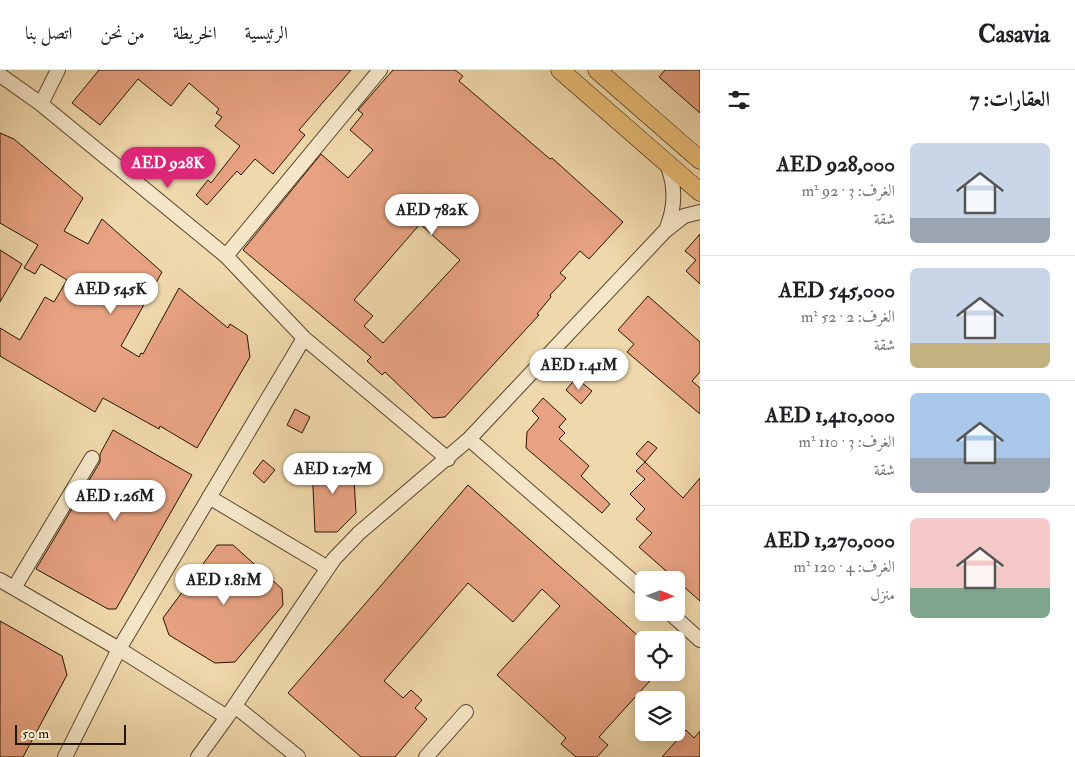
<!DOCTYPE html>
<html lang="ar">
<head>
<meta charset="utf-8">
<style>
	:root { --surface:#fff; --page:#f6f6f6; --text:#202124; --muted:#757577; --line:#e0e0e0; --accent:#db2777 }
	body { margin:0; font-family:"IM FELL Double Pica",Amiri,serif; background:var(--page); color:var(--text); direction:rtl; height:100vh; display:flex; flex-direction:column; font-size:19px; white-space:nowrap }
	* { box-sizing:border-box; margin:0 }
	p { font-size:16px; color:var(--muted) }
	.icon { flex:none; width:28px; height:28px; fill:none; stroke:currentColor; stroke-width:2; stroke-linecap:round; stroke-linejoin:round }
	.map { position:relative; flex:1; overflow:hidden; direction:ltr }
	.details { display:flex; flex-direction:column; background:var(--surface); width:375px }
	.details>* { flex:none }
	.needle { width:32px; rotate:91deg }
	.controls { position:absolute; left:635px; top:501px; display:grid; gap:10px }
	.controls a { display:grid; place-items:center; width:50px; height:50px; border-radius:8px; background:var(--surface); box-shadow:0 2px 12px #0003; font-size:25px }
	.scale { position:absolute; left:15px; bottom:12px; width:111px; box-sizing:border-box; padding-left:5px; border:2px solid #251403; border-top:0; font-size:14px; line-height:18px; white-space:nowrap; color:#251403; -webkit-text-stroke:4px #f5e6c8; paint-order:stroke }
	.price { position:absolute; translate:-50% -42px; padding:0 11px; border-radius:18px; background:#fff; color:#222; font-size:16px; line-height:32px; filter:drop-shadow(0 1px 2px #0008) }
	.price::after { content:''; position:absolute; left:50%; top:30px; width:15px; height:11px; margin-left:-8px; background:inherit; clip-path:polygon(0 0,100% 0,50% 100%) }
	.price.on { background:var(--accent); color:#fff }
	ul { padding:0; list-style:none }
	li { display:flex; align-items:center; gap:15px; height:125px; padding:0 25px }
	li+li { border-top:1px solid var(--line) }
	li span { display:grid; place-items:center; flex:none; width:140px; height:100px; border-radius:8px; color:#555 }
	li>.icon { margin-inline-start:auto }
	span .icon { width:60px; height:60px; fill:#fffc; stroke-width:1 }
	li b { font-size:21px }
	h2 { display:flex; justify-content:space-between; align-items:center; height:60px; padding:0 25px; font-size:21px }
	header { display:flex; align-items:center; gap:30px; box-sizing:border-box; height:70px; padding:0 25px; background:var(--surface); border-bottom:1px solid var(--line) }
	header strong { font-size:24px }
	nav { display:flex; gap:28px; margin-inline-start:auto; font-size:18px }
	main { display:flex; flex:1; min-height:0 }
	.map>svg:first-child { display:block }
	.building { fill:#e7a281; stroke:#251403; fill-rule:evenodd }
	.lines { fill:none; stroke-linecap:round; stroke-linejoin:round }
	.minor-casing { stroke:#58452d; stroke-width:16 }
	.major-casing { stroke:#251403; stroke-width:19 }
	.minor { stroke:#f5e6c8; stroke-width:14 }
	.major { stroke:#e8bc76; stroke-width:18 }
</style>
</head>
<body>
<header>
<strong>Casavia</strong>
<nav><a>الرئيسية</a><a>الخريطة</a><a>من نحن</a><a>اتصل بنا</a></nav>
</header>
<main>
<section class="details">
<h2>العقارات: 7<svg class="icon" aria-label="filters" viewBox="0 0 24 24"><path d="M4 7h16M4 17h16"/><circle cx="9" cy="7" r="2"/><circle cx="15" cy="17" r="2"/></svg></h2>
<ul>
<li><span style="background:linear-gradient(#c9d6e8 75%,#9aa5b1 0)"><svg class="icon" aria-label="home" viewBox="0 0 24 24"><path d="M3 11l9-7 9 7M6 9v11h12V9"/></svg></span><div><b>AED 928,000</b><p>الغرف: 3 · 92 m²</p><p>شقة</p></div></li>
<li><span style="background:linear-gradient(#c9d6e8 75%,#c2b280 0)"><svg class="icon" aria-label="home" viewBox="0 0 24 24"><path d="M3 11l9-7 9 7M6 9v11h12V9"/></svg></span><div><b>AED 545,000</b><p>الغرف: 2 · 52 m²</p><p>شقة</p></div></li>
<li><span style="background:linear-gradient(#a9c7e8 65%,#9aa5b1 0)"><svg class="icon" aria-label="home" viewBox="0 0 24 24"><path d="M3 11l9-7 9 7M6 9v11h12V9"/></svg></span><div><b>AED 1,410,000</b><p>الغرف: 3 · 110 m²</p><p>شقة</p></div></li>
<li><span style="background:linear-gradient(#f6c9c9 70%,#7fa58c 0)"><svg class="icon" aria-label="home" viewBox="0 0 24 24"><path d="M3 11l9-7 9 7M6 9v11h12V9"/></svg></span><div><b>AED 1,270,000</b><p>الغرف: 4 · 120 m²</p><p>منزل</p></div></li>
</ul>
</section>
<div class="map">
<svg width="700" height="687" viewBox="0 0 700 687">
	<rect width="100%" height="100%" fill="#efd8ab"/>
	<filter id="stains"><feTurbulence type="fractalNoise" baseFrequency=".004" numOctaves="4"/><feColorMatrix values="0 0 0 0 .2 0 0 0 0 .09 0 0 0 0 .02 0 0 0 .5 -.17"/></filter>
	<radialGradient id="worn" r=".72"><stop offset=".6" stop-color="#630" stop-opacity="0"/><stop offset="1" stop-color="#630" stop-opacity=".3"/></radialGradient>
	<path class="building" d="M99,0H351L299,60L305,65L273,104L255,89L241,105L237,101L207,135L196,125L208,110L211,113L240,76L215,56L222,47L216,43L219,39L189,13L171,36L138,9L100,55L72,33Z
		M393,0H455L463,6L459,11L550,89L552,88L623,152L589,189L580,181L560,203L566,208L550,225L551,227L537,244L539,245L445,347L433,348L385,302L382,305L367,291L371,287L243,180L321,84L348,108L373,80L350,60L363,44L358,40ZM420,154L460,190L383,273L364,256L373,246L354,230Z
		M665,0H700V43L659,7Z
		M0,63L14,69L83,128L64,161L88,174L102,149L162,202L121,276L139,287L141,283L143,284L179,218L228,258L230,254L247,265L250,287L197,378L160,356L159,359L103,328L95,342L0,286V258L20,270L45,227L54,232L67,210L41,194L35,204L24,198L38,175L0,153Z
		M700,164V214L686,201L696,190L685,181Z
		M0,180L22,194L0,232Z
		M648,226L700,272V302L692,311L700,318V344L627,282L634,274L618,260Z
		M576,308L592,321L581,334L566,320Z
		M543,328L566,349L559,357L565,363L559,369L589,396L581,406L610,434L602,443L526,378L527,362L539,348L532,341Z
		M295,339L310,347L302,363L287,355Z
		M113,360L192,405L116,539H108L36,499L100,392V384Z
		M648,371L657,378L645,392L636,384Z
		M336,387L340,392H353L356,443L337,462H315L312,394L325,392L328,388Z
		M263,390L275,400L264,413L253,403Z
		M645,392L683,428L700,408V531L639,477L652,463L636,449L645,439L630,424L645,409L636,401Z
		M468,415L644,571V602H658L599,667L608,675L597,687H576L561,674L566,668L497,605L560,536L542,519L513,552L468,513L384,611L403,628L411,620L422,630L415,638L427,649L395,687H361L288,623Z
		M217,475H233L282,519L283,535L235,592L215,593L169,565L163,548Z
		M0,551L62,586L67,605L23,687H0Z
		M686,660L694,668L700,661V687H662Z"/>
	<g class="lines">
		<g class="minor-casing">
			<path id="minor" d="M0,5L41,34L226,186L304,268L448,389
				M41,34L58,0
				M666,160C676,136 676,115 666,92
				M226,186L380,0
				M469,369L644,521
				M209,427L328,498
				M0,510L119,579L227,647
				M14,518L92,388
				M669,542L700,570
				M235,636L298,687
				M65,687L119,579L304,268
				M198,687L227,647L334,489L359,463L469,369L665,161L684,146L700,142
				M426,687L466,642"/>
		</g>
		<g class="major-casing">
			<path id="major" d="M560,0L700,122
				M597,0L700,90"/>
		</g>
		<use href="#minor" class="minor"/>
		<use href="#major" class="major"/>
	</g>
	<rect width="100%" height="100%" filter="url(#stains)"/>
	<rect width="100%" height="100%" fill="url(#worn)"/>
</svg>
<div class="controls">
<a><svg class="needle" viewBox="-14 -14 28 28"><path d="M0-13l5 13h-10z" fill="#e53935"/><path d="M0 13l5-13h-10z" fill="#757577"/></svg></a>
<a><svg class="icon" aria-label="locate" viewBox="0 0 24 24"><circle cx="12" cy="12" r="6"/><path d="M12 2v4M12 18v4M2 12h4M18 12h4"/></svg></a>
<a><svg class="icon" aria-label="layers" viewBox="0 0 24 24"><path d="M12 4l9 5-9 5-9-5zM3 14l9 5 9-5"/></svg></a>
</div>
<div class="scale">50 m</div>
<b class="price on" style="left:168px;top:119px">AED 928K</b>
<b class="price" style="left:432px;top:166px">AED 782K</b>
<b class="price" style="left:111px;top:245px">AED 545K</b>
<b class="price" style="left:579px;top:321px">AED 1.41M</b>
<b class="price" style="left:333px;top:425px">AED 1.27M</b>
<b class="price" style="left:115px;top:452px">AED 1.26M</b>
<b class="price" style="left:224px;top:536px">AED 1.81M</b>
</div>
</main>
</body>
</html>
